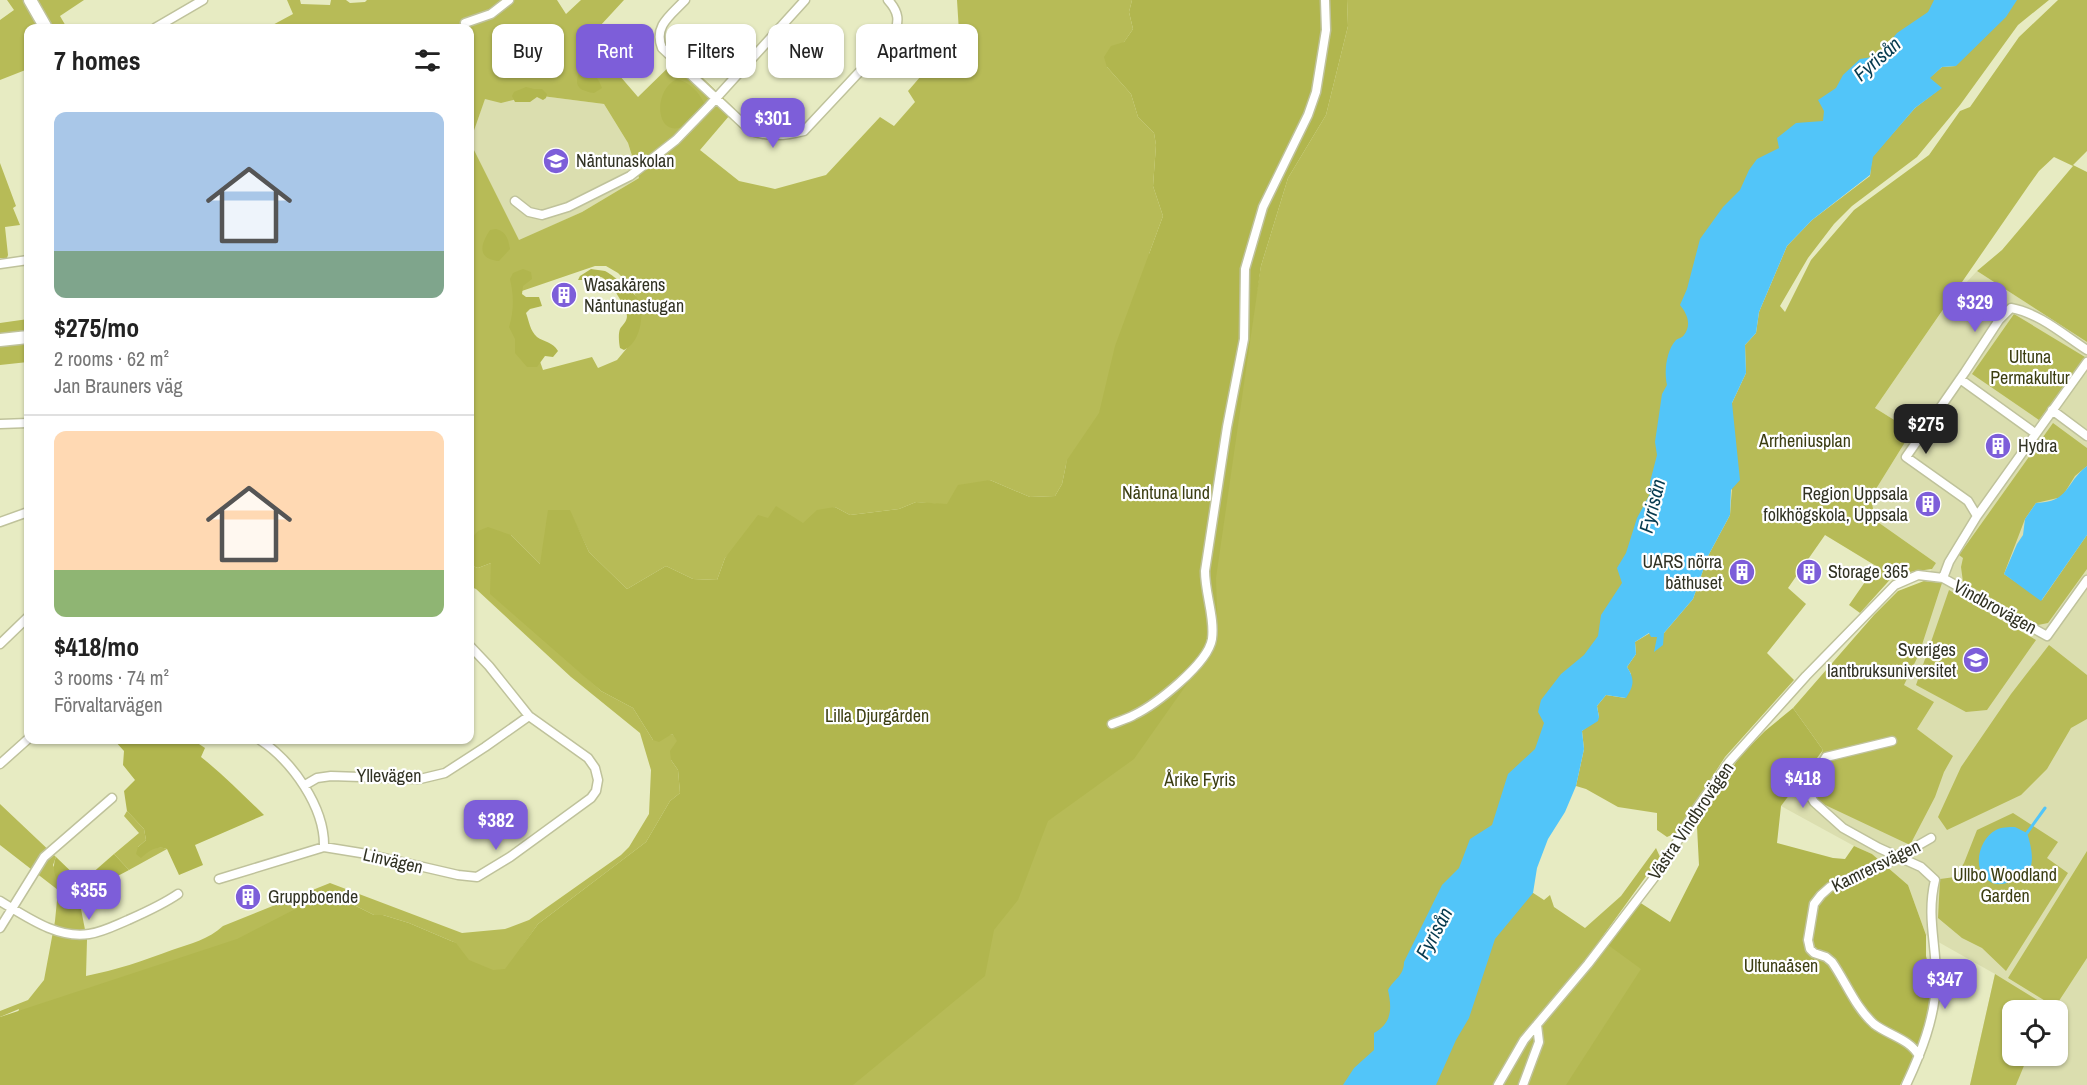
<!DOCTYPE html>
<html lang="en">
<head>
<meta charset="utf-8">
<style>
	:root { --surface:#fff; --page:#f2f2f2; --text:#222; --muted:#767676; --line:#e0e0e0; --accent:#7d5ed9 }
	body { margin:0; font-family:"Archivo Narrow",sans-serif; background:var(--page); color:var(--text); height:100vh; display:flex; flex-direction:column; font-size:22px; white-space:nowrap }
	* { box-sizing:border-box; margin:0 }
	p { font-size:20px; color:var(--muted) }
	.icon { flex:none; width:33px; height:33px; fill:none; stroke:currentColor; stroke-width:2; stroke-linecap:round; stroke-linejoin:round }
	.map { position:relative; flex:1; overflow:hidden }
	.sheet { position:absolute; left:24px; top:24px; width:450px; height:720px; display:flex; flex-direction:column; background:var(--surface); border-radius:12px; box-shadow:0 2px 4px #0004 }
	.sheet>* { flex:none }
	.guide { position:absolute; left:492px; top:24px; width:570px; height:54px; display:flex; gap:12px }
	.tools { position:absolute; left:2002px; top:1000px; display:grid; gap:12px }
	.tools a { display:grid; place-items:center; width:66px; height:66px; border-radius:12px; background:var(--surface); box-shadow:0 2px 4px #0004; font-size:30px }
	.price { position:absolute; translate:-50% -51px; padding:0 14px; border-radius:12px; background:var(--accent); color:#fff; font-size:20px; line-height:39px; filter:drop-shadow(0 2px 3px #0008) }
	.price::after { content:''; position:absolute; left:50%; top:36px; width:18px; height:14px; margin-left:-9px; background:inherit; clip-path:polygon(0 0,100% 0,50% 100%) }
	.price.current { background:#222; color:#fff }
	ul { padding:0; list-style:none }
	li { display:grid; align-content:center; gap:12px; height:318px; padding:0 30px }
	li+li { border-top:2px solid var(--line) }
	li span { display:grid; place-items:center; height:186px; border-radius:12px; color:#555 }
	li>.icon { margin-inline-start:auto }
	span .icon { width:108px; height:108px; fill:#fffc; stroke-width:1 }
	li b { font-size:26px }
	h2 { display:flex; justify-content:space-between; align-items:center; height:72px; padding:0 30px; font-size:26px }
	.tag { padding:0 21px; border-radius:12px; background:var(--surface); box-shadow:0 2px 4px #0004; font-size:21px; line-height:54px }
	.tag.current { background:var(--accent); color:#fff }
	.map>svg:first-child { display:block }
	.built { fill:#dbdeaf; fill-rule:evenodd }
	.green { fill:#b7bb57; fill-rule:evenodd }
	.forest { fill:#b1b64e }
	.water { fill:#52c5f9 }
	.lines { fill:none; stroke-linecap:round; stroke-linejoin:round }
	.stream { stroke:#52c5f9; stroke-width:3 }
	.street-casing { stroke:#bfc29b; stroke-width:11 }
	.secondary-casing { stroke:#bfc29b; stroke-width:15 }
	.street { stroke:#fff; stroke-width:8 }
	.secondary { stroke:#fff; stroke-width:12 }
	.labels { text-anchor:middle; stroke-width:4.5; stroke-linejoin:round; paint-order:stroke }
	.poi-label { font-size:18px; fill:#313223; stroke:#fff; text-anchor:start }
	.park-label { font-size:18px; fill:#3c3e12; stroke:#fff }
	.street-label { font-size:18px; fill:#313223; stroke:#fff }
	.water-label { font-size:20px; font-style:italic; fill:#053a4f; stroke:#fff }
</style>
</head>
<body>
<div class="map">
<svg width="2087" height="1085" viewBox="0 0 2087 1085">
	<rect width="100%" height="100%" fill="#e7ebc2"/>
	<path class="built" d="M534,95L604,104L628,143L639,178L582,212L519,241L470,142L485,98Z
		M1977,271L2087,342V1085H1970L1995,974L1926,935L1908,885L1872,854L1854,846L1781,806L1823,750L1916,591L1936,563L1875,520L1871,497L1912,431L1875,408L1949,301ZM2013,1011H2058V1056H2013Z"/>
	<path class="green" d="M7,0H84L60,16L67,28H28V69L0,80V20L14,10Z
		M287,0H300L301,4L330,5L331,0H346L350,3L365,2L367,0H557L566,14L581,0H624L588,39L638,97L680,56L735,109L700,150L739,181L775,189L826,175L880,117L894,126L915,102L908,91L959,32L957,0H1132L1129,12L1133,29L1107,67L1131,94L1138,117L1154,133L1156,145L1153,186L1163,216L1149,254L1255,301L1261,266L1288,178L1326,115L1348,26L1347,0H2049L2018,25L1960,105L1917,157L1852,206L1834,224L1808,258L1780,306L1785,312L1811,260L1854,210L1929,155L1960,111L1970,107L2019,37L2058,0H2087V151L2073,165L2087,172V342L1977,271L2002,250L2073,166L2054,157L2039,171L2029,185L1875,408L1912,431L1871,497L1875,520L1936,563L1932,569L1895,574L1860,613L1849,605L1876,566L1825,535L1788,588L1806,604L1767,653L1794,680L1725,757L1676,833L1667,837L1657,830V813L1618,807L1586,789L1576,786L1584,749L1582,731L1599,717L1597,706L1606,695L1625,698L1631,674L1627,667L1636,654L1635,642L1650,633H1664L1693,599L1708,556L1730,515L1732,487V403L1746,373L1745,345L1756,333L1759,312L1787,246L1812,220L1870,176L1872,157L1915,108L1941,88L1929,78L1942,67L1956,66L1944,30L1734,255L1671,534L1493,867L1544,900L1550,895L1554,907L1585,928L1621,896L1656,848L1660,857L1600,940L1912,1060L1900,1085H0L19,1009L0,1017V1011L28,1000L44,980L55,921L58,890L0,845V804L56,857L53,865L67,894L76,898L81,909L87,940L86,976C116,970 143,961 172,950C190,944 209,939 223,926L330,883L462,933L505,929L529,920L621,855L629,847L649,814L651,770L640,733L571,677L476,589L471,587L470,589V565L478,568L491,563L570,662L601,691L633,708L653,740L672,734L678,741L671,760L678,770L680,793L670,801L646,842L538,924L521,948L1061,507L1067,460L1062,484L1055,496L1030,497L990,480L947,505L916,502L899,509L850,515L835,507L803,524L768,518L725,558L717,580L693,579L666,566L627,589L589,552L569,510L541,565L511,535L471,538L470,540V272L474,270L473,247L470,246V186L472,185V162L470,161V28H267L293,14ZM534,95L604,104L628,143L639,178L582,212L519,240L470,142L485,99L501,103ZM595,266H606L618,273L633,288L637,301L627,348L617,360L598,368L592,357L543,370L516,293ZM333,892L338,897L374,915H383L409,923L456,943L374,918L304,905Z
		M0,163L16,206L13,208L20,225L5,227L8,255L7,258H0Z
		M2014,314L2085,357L2039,420L1972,374Z
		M28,319V362L0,365V323Z
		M2053,423L2087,448V466L2075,476L2062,497L2036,503L2025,519L2004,574L2042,600L2087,535V569L2048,623L2038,625L1963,582L1961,567L1963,558L1959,555Z
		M1924,581L1942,583L1919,654L1904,685L1934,702L1917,729L1953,756L1944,772L1935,797L1910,845L1804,795L1823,750L1793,708L1874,615L1898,591Z
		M1949,590L2036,640L1987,710L1966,712L1916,685Z
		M2049,645L2087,675V719L2071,728L2047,769L2021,795L1947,830L1938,817L1961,767L2011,694Z
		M127,811L144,829L146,840L138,847C148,849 160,846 167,849L129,870L114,854L139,833L124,816Z
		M2013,813L2058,842L2047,858L2068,873L2006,971L1982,948L1962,938L1938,918L1940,879L1955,877L1964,863L1977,830Z
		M2087,851V958L2055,1007L2008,978Z
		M1995,974L2055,1011H2013V1056H2028L2016,1085H1970Z"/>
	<path class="forest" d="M1132,0H1347L1348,26L1326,115L1288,178L1261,266L1216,578L1218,640L1134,759L1048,821L1018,900L994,930L985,976L853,1085H0V1017L237,939L309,902L318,893L324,891L333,892L338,897L374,915H383L409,923L456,943L469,960L493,970L505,969L538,924L646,842L670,801L680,793L678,770L671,760L670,751L677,741L672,734L659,742L653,740L633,708L601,691L490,594L491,563L478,568L470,565V540L478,531L488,527L511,535L540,564L548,510H570L589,552L627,589L666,566L693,579L717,580L725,558L758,515L768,518L776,506L803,523L817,510L835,507L850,515L899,509L916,502L947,504L958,485L990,480L1030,497L1055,496L1062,484L1067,460L1099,413L1115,346L1163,216L1153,186L1156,145L1154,133L1138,117L1131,94L1107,67L1104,57L1111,46L1124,42L1133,29L1129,12Z
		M585,70C594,71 599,80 602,88L594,93C581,91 573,87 579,73Z
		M677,79C689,82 699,92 704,103C701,112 695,120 686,125C656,142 651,91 677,79Z
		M526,87L534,89H542L547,94L546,98L543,100L537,97L530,102H515L512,96L514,92Z
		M496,229C507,232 508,239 510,249L499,261C477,259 480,245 490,230Z
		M523,269L531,272L532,279L523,286L522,294L526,297H539L542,306L530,309L526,313C529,321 530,331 537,337C544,342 553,342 558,351L553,357L545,356L537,367H527L515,353V339L509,327C514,311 514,296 510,279L513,273Z
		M591,269C595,270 601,270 605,271C612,274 630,290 635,295C647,309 641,343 624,350L620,348C619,343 618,334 620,329C622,325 627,322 627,316C627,308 609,279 601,277C594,274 586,281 578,280L580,276Z
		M1793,708L1823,750L1781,806L1777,843L1833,858L1845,859L1854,846L1872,854L1908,885L1926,935V956L1933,983L1928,1014L1920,1045L1900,1085H1566L1641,969L1604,942L1636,900L1670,922L1699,865L1697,827L1739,757L1765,731Z
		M114,740H193L205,748L201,757C224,775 243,795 264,815L195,845L203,865L179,875L167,849C157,845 148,851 141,858L136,854L138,847L146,840L144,829L127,811L124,791L135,780L123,765L124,751Z
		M114,854L129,870L76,898C61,891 49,874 56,857L82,882Z"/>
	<path class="water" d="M1934,0H2017L2006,17L1956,66L1942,67L1930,78L1942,88L1915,108L1873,157L1870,175L1812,220L1787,246L1759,312L1756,333L1745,345L1746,373L1732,403L1740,480L1731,490L1730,515L1708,556L1693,599L1664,633L1663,645L1654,652L1657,637H1651L1649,633L1635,642L1636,654L1627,667C1635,679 1634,686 1626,698L1606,695L1597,706L1599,717L1598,721L1582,731L1584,749L1576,786L1565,812L1548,839L1537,868L1533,893L1495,939L1469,1018L1456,1040L1436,1085H1343L1354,1068L1374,1050V1033C1392,1023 1392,1009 1388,990C1394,979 1404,976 1404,962L1442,885L1459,868L1470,839L1492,825L1508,774L1535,749L1544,723L1538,712L1541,700L1561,674L1584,655L1598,636L1601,615L1622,583L1617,568L1626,553L1637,518L1651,492L1650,482L1657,455L1655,442L1662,394L1667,385C1664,372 1666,351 1676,340C1679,338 1682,338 1684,335C1692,324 1687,314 1680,305L1687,289L1700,239L1723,207L1740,190L1749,170L1757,159L1779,148L1777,138L1796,123L1823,121L1824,111L1818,100L1836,88L1843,75L1860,59L1878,56L1897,33L1928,12Z
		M2087,466V535L2041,601L2004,574L2017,544L2023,535L2025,519L2036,503C2070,502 2065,483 2087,466Z
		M2015,827L2027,833C2031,845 2037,867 2024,877C2021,879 2015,880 2011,882C2003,884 1996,886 1989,881C1971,869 1979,839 1996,830C2001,827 2009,827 2015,827Z"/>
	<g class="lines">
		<path class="stream" d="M2027,833L2045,808"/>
		<g class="street-casing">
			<path id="street" d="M685,0C671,15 653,26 662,48L751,131C770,137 784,136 804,131L893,36C900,21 899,12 888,0
				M465,23L491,14L509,0
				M155,28L203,0
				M515,201L529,212L542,215L568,207L630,176L676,140L709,106L805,0
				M0,264L28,260
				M1960,379L2035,433
				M2052,410L2087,436
				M0,424L28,423
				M1977,516L1968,501L1906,457L1965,372L1999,320L2011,308C2039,313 2064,335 2087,350
				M0,522L28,512
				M1943,578L1949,562L1977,516L2087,362
				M0,644L28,617
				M1112,724C1119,721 1127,719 1134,715C1155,705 1208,664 1212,639C1215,617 1205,594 1205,571L1227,427L1244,339L1245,269L1263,207L1308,115L1316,92L1326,30L1325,0
				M260,740C292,761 325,807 324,847
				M1892,741L1826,757L1813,777L1808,792L1814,802L1843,828L1879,848L1921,867L1935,880C1926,918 1937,945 1936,982C1935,1018 1921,1053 1906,1085
				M0,764L28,739
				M305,785L317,778L331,776L420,779L445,773L485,747L529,716
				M219,879L324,847L367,854L458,875L477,877L510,857L591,798L596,791L598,780L595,768L588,758L529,716L489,666L470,646
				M0,901C27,917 57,939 89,934C103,932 116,925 128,920C146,912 162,905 178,894
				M0,928L44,857L112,798
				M1919,1056C1910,1039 1888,1035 1874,1024C1855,1007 1846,982 1832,962L1826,957L1814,953L1810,949L1808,940L1814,904L1821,895L1830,887L1882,866L1931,838
				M1498,1085L1524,1040L1588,964L1663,866L1695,811L1729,762L1806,676L1895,585L1918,575L1943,578L2047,636L2087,580
				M1523,1085L1539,1042L1537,1025"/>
		</g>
		<g class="secondary-casing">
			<path id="secondary" d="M30,0L46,28
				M0,340L28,337"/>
		</g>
		<use href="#street" class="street"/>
		<use href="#secondary" class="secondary"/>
	</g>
	<defs>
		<g id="school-disc" transform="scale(1.35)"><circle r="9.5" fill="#7d5ed9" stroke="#fff"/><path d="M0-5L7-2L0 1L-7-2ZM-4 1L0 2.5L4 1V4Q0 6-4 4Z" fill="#fff"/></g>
		<g id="building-disc" transform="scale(1.35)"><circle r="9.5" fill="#7d5ed9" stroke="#fff"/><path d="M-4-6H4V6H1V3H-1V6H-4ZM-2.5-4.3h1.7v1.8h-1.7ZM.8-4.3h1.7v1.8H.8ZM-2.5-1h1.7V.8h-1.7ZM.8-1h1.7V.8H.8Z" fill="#fff"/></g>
		<g id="university-disc" transform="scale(1.35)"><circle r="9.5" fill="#7d5ed9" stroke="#fff"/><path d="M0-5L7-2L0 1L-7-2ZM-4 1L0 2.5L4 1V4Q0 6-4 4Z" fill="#fff"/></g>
	</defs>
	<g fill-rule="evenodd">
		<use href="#school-disc" x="556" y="161"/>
		<use href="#building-disc" x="564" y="295"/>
		<use href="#building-disc" x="1998" y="446"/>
		<use href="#building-disc" x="1928" y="504"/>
		<use href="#building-disc" x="1742" y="572"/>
		<use href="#building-disc" x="1809" y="572"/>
		<use href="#university-disc" x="1976" y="660"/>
		<use href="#building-disc" x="248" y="897"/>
	</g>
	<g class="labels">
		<g class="poi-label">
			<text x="576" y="167">Nåntunaskolan</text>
			<text x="584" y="291">Wasakårens<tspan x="584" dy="21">Nåntunastugan</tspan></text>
			<text x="2018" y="452">Hydra</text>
			<text x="1908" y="500" text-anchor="end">Region Uppsala<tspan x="1908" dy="21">folkhögskola, Uppsala</tspan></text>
			<text x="1722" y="568" text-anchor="end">UARS nörra<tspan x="1722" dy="21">båthuset</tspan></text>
			<text x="1828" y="578">Storage 365</text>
			<text x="1956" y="656" text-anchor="end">Sveriges<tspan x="1956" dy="21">lantbruksuniversitet</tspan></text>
			<text x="268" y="903">Gruppboende</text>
		</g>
		<g class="park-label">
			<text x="2030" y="363">Ultuna<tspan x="2030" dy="21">Permakultur</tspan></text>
			<text x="1805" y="447">Arrheniusplan</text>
			<text x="1166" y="499">Nåntuna lund</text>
			<text x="877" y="722">Lilla Djurgården</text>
			<text x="1200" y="786">Årike Fyris</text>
			<text x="2005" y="881">Ullbo Woodland<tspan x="2005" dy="21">Garden</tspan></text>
			<text x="1781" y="972">Ultunaåsen</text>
		</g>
		<g class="street-label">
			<text transform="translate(1995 607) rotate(29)" y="6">Vindbrovägen</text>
			<text x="389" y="782">Yllevägen</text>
			<text transform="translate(1691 821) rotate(-56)" y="6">Västra Vindbrovägen</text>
			<text transform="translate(393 861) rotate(13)" y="6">Linvägen</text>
			<text transform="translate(1876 866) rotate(-26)" y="6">Kamrersvägen</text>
		</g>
		<g class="water-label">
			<text transform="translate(1877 59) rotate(-41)" y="7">Fyrisån</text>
			<text transform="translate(1652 506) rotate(-76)" y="7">Fyrisån</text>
			<text transform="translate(1434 933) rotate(-62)" y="7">Fyrisån</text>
		</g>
	</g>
</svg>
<div class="tools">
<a><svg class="icon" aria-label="locate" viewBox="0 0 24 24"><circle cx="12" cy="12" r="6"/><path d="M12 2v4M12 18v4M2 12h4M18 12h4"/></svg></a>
</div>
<b class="price" style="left:773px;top:149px">$301</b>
<b class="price" style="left:1975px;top:333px">$329</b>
<b class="price current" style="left:1926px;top:455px">$275</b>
<b class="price" style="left:1803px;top:809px">$418</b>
<b class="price" style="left:496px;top:851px">$382</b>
<b class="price" style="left:89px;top:921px">$355</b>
<b class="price" style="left:1945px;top:1010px">$347</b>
<div class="guide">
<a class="tag">Buy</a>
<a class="tag current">Rent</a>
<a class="tag">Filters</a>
<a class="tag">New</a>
<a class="tag">Apartment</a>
</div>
<section class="sheet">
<h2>7 homes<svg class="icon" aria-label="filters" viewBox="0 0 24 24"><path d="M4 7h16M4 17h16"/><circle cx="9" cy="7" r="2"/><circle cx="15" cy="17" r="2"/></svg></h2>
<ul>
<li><span style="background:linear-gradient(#a9c7e8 75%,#7fa58c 0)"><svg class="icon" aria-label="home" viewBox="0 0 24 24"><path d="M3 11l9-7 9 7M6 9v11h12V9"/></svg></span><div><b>$275/mo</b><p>2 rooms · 62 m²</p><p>Jan Brauners väg</p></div></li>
<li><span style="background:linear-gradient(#ffd9b3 75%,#8fb573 0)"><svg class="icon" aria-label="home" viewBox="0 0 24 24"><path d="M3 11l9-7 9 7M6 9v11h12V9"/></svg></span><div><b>$418/mo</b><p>3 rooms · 74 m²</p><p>Förvaltarvägen</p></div></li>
</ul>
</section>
</div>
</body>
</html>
